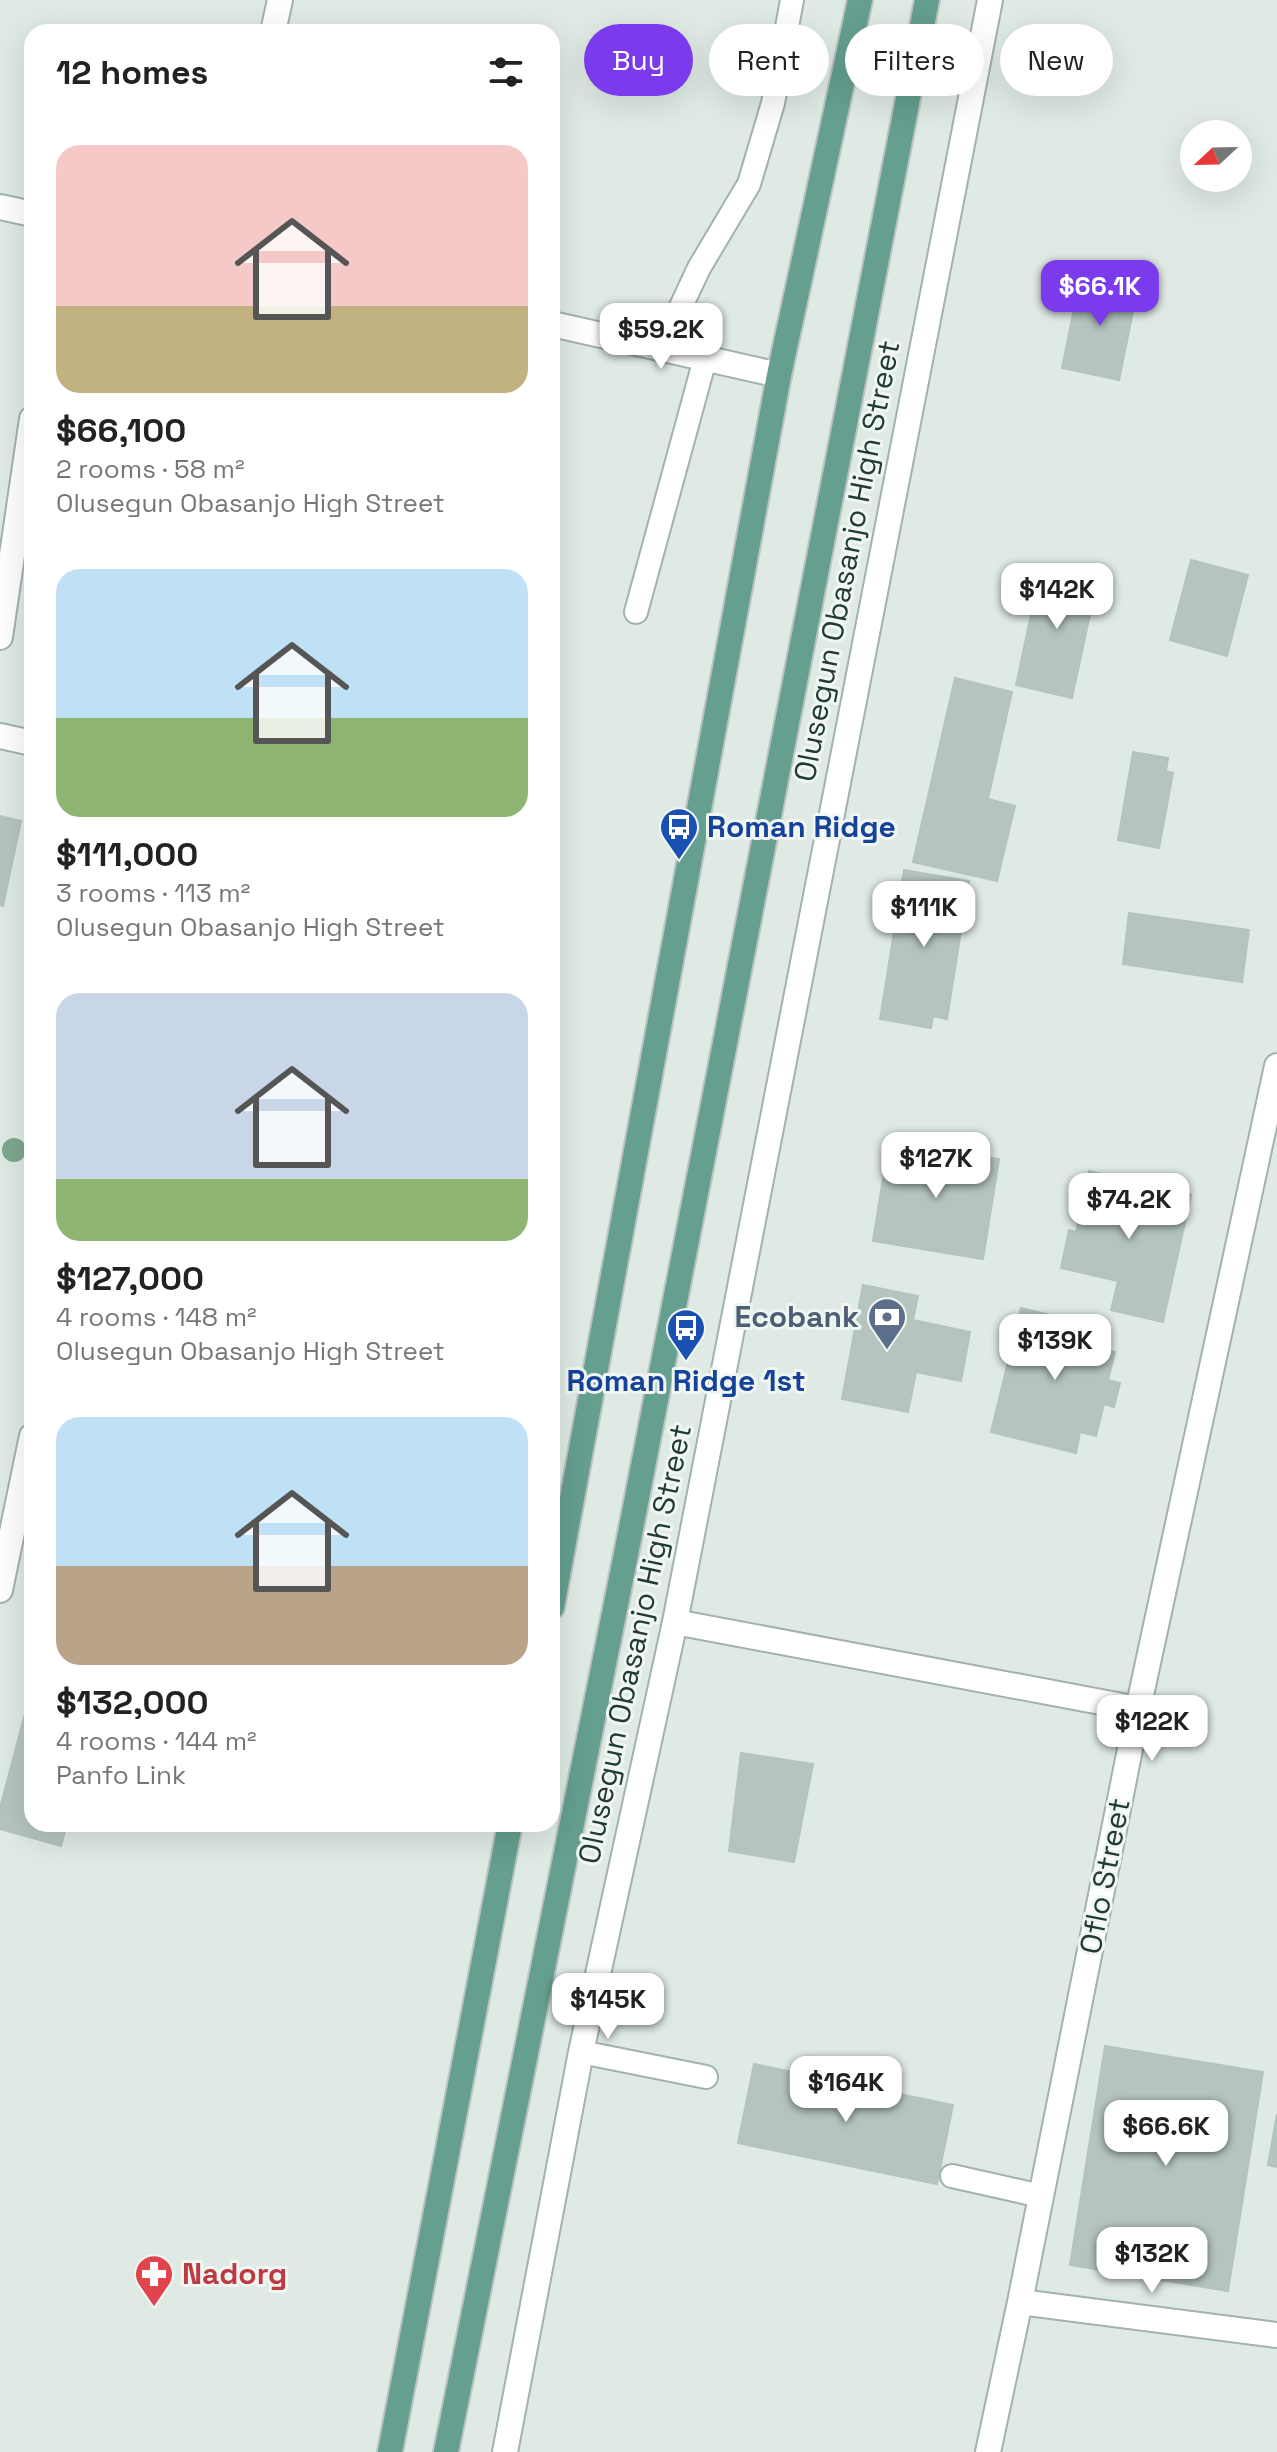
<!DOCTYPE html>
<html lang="en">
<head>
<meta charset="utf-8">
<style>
	:root { --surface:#fff; --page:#f2f2f2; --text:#222; --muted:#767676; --accent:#7c3aed }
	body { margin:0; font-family:"Space Grotesk",sans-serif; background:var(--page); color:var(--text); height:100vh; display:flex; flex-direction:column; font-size:30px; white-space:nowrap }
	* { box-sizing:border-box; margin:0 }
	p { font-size:26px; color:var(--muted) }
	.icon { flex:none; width:44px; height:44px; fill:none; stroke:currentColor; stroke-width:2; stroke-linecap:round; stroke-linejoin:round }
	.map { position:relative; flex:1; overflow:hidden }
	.side { position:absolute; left:24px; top:24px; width:536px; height:1808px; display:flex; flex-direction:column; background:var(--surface); border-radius:24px; box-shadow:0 8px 32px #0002 }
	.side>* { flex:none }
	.guide { position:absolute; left:584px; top:24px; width:572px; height:72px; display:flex; gap:16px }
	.needle { width:52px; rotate:248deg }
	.buttons { position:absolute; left:1180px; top:120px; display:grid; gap:16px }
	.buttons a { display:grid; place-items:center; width:72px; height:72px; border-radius:50%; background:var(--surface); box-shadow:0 8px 32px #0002; font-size:40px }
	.price { position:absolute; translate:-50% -68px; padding:0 18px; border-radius:16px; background:#fff; color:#222; font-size:26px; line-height:52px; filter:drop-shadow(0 2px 4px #0008) }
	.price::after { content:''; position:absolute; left:50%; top:48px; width:24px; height:18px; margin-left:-12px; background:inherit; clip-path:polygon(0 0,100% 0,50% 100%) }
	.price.on { background:var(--accent); color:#fff }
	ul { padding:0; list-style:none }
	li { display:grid; align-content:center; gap:16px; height:424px; padding:0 32px }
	li span { display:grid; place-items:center; height:248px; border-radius:24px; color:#555 }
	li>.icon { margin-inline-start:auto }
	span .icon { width:144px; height:144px; fill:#fffc; stroke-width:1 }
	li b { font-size:34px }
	h2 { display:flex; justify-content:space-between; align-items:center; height:96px; padding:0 32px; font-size:34px }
	.chip { padding:0 28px; border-radius:36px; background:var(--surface); box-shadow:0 8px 32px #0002; font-size:28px; line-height:72px }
	.chip.on { background:var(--accent); color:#fff }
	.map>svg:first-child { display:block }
	.building { fill:#b5c5be; stroke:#b2c4bc; stroke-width:2 }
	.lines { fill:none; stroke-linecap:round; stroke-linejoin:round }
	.lane-casing { stroke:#a2b2ac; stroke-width:26 }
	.street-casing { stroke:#a2b2ac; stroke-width:28 }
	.primary-casing { stroke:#bcc4c2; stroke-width:28 }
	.lane { stroke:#fff; stroke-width:22 }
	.street { stroke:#fff; stroke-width:24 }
	.primary { stroke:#649f90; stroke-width:24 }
	.tree { fill:#7da78e }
	.labels { text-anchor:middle; stroke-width:6; stroke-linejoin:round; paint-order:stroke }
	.street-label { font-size:30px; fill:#213a33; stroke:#f0f7f3 }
	.transit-label { font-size:30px; font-weight:bold; fill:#164399; stroke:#f0f7f3; text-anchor:start }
	.service-label { font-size:30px; font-weight:bold; fill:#4e5e75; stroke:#f0f7f3; text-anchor:end }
	.health-label { font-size:30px; font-weight:bold; fill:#be3a42; stroke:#f0f7f3; text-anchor:start }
</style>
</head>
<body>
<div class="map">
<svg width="1277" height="2452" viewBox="0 0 1277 2452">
	<rect width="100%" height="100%" fill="#dfeae5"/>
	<path class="building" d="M1081,275L1138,287L1119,380L1062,368Z
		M1191,560L1248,575L1227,656L1170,640Z
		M1042,564L1098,577L1072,698L1016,685Z
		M955,678L1012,692L988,799L1015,806L997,881L913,862Z
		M1133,752L1168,758L1166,771L1173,773L1159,848L1118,840Z
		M0,816L21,821L3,906L0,905Z
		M904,870L969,881L947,1019L933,1016L931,1028L880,1019Z
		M1129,913L1249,930L1242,982L1123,964Z
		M889,1141L999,1159L983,1259L873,1241Z
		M1089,1171L1191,1195L1163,1322L1111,1310L1118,1281L1061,1268L1069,1230L1076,1232Z
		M863,1285L918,1296L913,1320L970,1332L961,1381L916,1372L908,1412L842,1399Z
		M1021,1308L1105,1328L1101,1349L1115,1352L1108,1380L1120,1383L1114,1407L1104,1404L1096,1436L1080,1432L1076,1453L991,1432Z
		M26,1710L32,1711V1824H67L61,1846L0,1829V1808Z
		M741,1753L813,1764L794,1862L729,1851Z
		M1105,2046L1263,2072L1228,2291L1070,2265Z
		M754,2064L953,2105L937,2184L738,2143Z
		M1277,2114V2167L1268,2165Z"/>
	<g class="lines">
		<g class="lane-casing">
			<path id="lane" d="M662,347L699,268L749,184L773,103L792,0
				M636,612L705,359
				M581,2052L706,2077
				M952,2176L1041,2196"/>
		</g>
		<g class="street-casing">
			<path id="street" d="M273,32L280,0
				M0,207L32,214
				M552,324L779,375
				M0,637L32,419
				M0,736L32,743
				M0,1590L32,1436
				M675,1622L1138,1709
				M1020,2302L1277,2335
				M505,2452L581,2052L675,1622L990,0
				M988,2452L1020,2302L1138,1709L1277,1066"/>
		</g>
		<g class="primary-casing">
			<path id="primary" d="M552,1607L779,375L860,0
				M390,2452L510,1824
				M446,2452L627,1549L927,0"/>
		</g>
		<use href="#lane" class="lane"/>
		<use href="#street" class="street"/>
		<use href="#primary" class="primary"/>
	</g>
	<circle class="tree" cx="14" cy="1150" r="12"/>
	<defs>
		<g id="bus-pin" transform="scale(2)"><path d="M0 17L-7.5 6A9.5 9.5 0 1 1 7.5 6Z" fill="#1a4fb4" stroke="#f0f7f3"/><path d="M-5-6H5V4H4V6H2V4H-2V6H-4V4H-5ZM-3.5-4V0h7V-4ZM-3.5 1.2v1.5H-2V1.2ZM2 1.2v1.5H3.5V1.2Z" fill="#fff"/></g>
		<g id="bank-pin" transform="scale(2)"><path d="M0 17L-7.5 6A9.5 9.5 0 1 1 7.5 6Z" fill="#5c6f8a" stroke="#f0f7f3"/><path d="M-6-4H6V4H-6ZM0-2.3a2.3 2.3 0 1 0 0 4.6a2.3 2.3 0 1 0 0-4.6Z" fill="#fff"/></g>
		<g id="pharmacy-pin" transform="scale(2)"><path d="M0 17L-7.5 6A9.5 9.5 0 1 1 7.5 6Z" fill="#e0444e" stroke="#f0f7f3"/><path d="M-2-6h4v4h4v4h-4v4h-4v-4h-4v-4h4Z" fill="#fff"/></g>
	</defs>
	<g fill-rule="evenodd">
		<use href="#bus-pin" x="679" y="827"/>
		<use href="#bank-pin" x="887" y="1317"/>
		<use href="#bus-pin" x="686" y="1328"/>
		<use href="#pharmacy-pin" x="154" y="2274"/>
	</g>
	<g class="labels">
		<g class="street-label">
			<text transform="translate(847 561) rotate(-79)" y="10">Olusegun Obasanjo High Street</text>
			<text transform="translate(635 1644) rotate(-78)" y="10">Olusegun Obasanjo High Street</text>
			<text transform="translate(1105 1876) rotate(-79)" y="10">Oflo Street</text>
		</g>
		<g class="transit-label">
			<text x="707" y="837">Roman Ridge</text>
			<text x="686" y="1391" text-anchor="middle">Roman Ridge 1st</text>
		</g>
		<g class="service-label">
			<text x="859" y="1327">Ecobank</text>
		</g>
		<g class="health-label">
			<text x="182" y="2284">Nadorg</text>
		</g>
	</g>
</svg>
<div class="buttons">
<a><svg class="needle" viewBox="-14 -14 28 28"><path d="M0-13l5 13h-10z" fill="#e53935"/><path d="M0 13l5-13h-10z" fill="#767676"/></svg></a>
</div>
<b class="price on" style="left:1100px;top:328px">$66.1K</b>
<b class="price" style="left:661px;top:371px">$59.2K</b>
<b class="price" style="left:1057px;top:631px">$142K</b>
<b class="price" style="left:924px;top:949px">$111K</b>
<b class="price" style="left:936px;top:1200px">$127K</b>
<b class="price" style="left:1129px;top:1241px">$74.2K</b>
<b class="price" style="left:1055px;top:1382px">$139K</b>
<b class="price" style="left:1152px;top:1763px">$122K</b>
<b class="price" style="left:608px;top:2041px">$145K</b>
<b class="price" style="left:846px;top:2124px">$164K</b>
<b class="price" style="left:1166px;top:2168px">$66.6K</b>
<b class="price" style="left:1152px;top:2295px">$132K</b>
<div class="guide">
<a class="chip on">Buy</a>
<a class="chip">Rent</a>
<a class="chip">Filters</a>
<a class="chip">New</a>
</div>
<section class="side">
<h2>12 homes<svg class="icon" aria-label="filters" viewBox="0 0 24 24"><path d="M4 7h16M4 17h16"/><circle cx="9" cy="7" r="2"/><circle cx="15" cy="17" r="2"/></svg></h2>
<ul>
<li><span style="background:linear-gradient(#f6c9c9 65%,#c2b280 0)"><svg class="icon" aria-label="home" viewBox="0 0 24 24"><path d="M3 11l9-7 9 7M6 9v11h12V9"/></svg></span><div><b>$66,100</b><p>2 rooms · 58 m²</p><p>Olusegun Obasanjo High Street</p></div></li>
<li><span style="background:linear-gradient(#bfe0f5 60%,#8fb573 0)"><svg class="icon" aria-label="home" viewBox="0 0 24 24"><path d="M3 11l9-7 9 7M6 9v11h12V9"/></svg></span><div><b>$111,000</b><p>3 rooms · 113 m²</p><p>Olusegun Obasanjo High Street</p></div></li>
<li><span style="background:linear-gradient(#c9d6e8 75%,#8fb573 0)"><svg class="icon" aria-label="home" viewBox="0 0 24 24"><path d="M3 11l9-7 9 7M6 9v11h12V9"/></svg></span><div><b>$127,000</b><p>4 rooms · 148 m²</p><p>Olusegun Obasanjo High Street</p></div></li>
<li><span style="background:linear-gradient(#bfe0f5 60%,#b9a48a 0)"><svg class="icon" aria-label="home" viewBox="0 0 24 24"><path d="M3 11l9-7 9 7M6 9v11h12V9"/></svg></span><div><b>$132,000</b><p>4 rooms · 144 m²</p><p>Panfo Link</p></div></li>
</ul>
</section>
</div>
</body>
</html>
